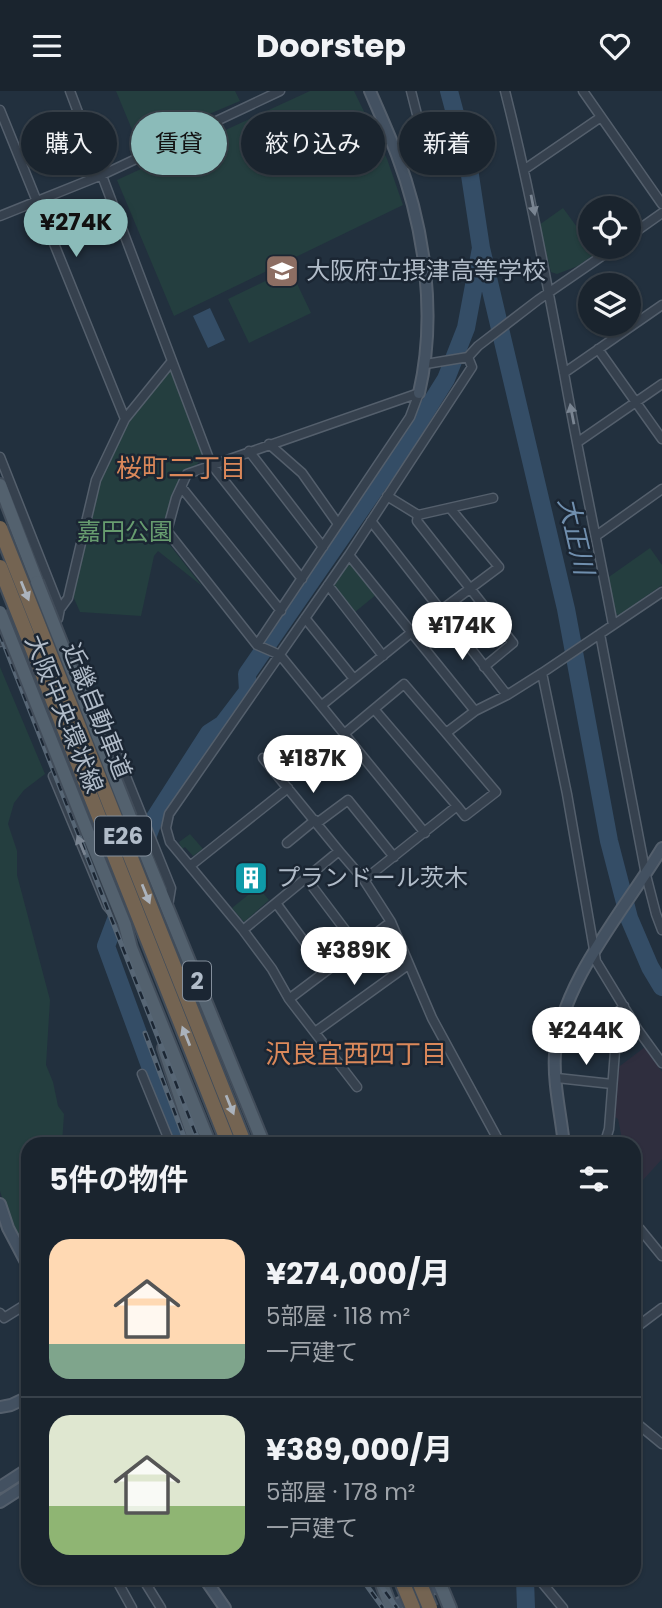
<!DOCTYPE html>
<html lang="ja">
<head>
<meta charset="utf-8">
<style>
	:root { --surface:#1a242e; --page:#232c36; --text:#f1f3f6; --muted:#9fa4aa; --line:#38414a; --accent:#8bbbb9 }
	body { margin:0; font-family:Poppins,"Noto Sans JP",sans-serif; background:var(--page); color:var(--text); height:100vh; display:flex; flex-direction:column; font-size:26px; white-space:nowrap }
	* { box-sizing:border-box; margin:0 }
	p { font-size:23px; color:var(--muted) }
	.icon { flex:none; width:38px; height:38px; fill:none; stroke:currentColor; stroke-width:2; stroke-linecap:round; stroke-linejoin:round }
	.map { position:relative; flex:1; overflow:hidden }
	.side { position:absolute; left:21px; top:1046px; width:620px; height:448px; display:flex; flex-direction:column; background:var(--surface); border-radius:21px; box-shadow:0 2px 5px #0004,0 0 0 2px var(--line) }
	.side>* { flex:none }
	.guide { position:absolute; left:21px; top:21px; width:621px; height:63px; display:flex; gap:14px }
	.buttons { position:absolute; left:578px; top:105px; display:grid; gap:14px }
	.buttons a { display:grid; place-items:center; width:63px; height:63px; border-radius:50%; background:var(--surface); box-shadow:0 2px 5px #0004,0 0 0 2px var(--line); font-size:35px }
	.price { position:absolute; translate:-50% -60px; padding:0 16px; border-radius:24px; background:#fff; color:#222; font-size:23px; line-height:46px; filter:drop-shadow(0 2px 4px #0008) }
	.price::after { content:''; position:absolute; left:50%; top:42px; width:21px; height:16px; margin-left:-10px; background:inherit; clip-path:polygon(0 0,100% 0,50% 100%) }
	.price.current { background:var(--accent); color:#111 }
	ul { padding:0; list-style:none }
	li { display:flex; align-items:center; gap:21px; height:175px; padding:0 28px }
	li+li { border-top:2px solid var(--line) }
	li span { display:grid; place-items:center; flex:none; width:196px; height:140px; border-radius:21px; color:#555 }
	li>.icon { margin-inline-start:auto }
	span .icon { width:84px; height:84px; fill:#fffc; stroke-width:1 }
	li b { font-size:30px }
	h2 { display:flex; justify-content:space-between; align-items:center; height:84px; padding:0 28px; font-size:30px }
	.tag { padding:0 24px; border-radius:32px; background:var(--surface); box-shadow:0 2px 5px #0004,0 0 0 2px var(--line); font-size:24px; line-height:63px }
	.tag.current { background:var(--accent); color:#111 }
	header { display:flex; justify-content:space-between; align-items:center; height:91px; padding:0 28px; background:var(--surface); font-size:32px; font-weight:700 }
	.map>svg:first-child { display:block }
	.medical { fill:#2f2e3e }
	.green { fill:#243e3f }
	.water { fill:#344d66 }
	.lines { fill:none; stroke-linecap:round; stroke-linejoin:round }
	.river { stroke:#344d66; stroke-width:18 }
	.street-casing { stroke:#545f6c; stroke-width:11 }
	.secondary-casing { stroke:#545f6c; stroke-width:14 }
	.primary-casing { stroke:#424d5a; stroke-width:16 }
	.street { stroke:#36414e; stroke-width:8 }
	.secondary { stroke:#435161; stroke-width:10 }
	.primary { stroke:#53616e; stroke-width:12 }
	.rail-casing { stroke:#576675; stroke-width:5 }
	.rail { stroke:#1b2633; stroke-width:2.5; stroke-dasharray:8; stroke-linecap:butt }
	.primary-bridge-casing { stroke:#424d5a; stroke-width:16; stroke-linecap:butt }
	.highway-bridge-casing { stroke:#414c59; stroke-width:18; stroke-linecap:butt }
	.primary-bridge { stroke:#53616e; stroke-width:12 }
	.highway-bridge { stroke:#746452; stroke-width:14 }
	.oneway { fill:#7a8592 }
	.oneway2 { fill:#abb3bd }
	.labels { text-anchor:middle; stroke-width:5; stroke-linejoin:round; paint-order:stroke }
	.shield { fill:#1b2633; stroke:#848f9c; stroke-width:2 }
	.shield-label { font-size:23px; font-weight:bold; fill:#b1bcc9 }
	.poi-label { font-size:24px; fill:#b1bcc9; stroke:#1b2633; text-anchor:start }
	.park-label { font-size:24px; fill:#679c6f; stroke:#1b2633 }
	.street-label { font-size:24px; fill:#b1bcc9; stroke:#1b2633 }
	.neighbourhood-label { font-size:26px; fill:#db885a; stroke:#1b2633 }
	.water-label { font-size:26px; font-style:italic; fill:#708fae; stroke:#1b2633 }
</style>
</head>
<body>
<header><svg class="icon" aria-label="menu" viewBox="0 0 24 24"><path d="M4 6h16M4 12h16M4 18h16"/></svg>Doorstep<svg class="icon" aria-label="heart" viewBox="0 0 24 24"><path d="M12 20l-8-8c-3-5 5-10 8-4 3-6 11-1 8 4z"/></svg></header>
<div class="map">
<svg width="662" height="1517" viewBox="0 0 662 1517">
	<rect width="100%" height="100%" fill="#22303e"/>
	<path class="medical" d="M645,956L662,981V1068L643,1089L634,1072V1054L623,1053L618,1028L615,1026L616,978Z"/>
	<path class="green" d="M116,0H235L240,10L138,53Z
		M310,0H354L387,68L403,114L174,225L117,89Z
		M563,117L596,162L578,175L557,183L551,181L539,134Z
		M290,178L311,222L249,252L228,208Z
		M171,278L206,364L196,374L185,379L172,404L162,444L202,495L158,460L154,465L141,525L80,521L73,505L100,390L130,329Z
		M650,457L662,474V494L619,524L615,523L606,488Z
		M349,470L377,503L355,521L333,494Z
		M0,576L45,683L24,699L14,712L8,733L17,760V784L50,909L46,974L53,991L58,1015L64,1023L62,1053L28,1054V1168L12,1136L0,1100Z
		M190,743L203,758L193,765L185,756L182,758L179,751Z
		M258,796L269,809L244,831L232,817Z"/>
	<path class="water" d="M210,217L225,249L208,257L193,225Z"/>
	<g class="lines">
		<path class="river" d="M449,0L468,71L481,157L566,518L609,750L629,827L650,876L662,896
			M179,1054L106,855L154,728L209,642L223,633L248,600L247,583L399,363L446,288L466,237L481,157
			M525,1488L526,1517"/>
		<g class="street-casing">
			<path id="street" d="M70,0L211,373L302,488
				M411,0L421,39
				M505,0C529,94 546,188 564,282C579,367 597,450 613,534
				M583,0L662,113
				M0,19L125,328
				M525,78L601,26
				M0,125L102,84L280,0
				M628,146L662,122
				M598,258L662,348
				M426,273L468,266L478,255L538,209L615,156
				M564,282L662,214
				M419,302L187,383L176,407L167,440L257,554L280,564L425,742
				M578,351L662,293
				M269,353L302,382L338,433
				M249,360L323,456
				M0,366L60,518L58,528L0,551
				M182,397L281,520
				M387,405L418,424L493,407
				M418,424L417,430L513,552L484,576
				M371,430L507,604
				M596,445L662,398
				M349,464L475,620
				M328,494L383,565
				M60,518L68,507L96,389L125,328L172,270
				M305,527L354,588
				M600,543L646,784L656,823L662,839
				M257,554L410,326L419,302
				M542,582L567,703L596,870L638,939L662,972
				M322,614L412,541L499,476L450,417
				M374,618L457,715
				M344,643L404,593L446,642
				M263,667L339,760
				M317,732L348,709L394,766
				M287,752L315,729
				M190,775L288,697
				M306,787L358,856
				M364,789L457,715L465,725L496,701L446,642L475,620L507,604L542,582L662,501
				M276,812L326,880
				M120,830L107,815L53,685L115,658L171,797L168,815
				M391,831L432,927L501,1054
				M243,839L170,751L166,737L169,723L349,464L472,276L468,266
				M289,908L391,831L364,789L339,760L243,839L272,878L289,908L357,996
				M315,941L408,874
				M142,983L171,1054
				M557,987L612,993
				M604,1054L609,1038L618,921L624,915
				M634,1143L640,1138L662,1165
				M0,1222L4,1227L28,1212
				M634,1238L662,1217
				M634,1330L662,1353
				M116,1488L132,1517
				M143,1488L161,1517
				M539,1488L563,1517"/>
		</g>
		<g class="secondary-casing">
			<path id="secondary" d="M370,0C379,21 389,43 397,64C425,138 437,225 419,302
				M564,1054C561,1024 553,992 555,963C560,892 626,817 662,757
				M0,1113L8,1137L28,1175
				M0,1316L11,1314L28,1306
				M0,1396L28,1378
				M0,1411L28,1393
				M205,1488L225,1517
				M391,1516L441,1494L446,1488"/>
		</g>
		<g class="primary-casing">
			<path id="primary" d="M0,394L37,491
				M130,726L264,1054
				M88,742L125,834L131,857L210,1054
				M164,957L196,1054
				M380,1488L391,1517
				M438,1488L450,1517"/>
		</g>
		<use href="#street" class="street"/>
		<use href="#secondary" class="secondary"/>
		<use href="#primary" class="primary"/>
		<g class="rail-casing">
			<path id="rail" d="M0,543L200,1054
				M145,942L187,1054
				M362,1488L383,1517
				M376,1488L397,1517"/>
		</g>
		<use href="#rail" class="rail"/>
		<g class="primary-bridge-casing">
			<path id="primary-bridge" d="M37,491L130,726
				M0,521L88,742"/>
		</g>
		<g class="highway-bridge-casing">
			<path id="highway-bridge" d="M0,437L245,1054
				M0,476L229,1054
				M401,1488L413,1517
				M418,1488L430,1517"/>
		</g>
		<use href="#primary-bridge" class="primary-bridge"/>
		<use href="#highway-bridge" class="highway-bridge"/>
	</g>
	<defs><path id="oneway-solid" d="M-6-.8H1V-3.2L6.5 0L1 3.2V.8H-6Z" transform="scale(1.75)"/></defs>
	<g class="oneway">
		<use href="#oneway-solid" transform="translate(533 114) rotate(79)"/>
		<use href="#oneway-solid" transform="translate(572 323) rotate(-101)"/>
		<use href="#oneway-solid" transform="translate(81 754) rotate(-112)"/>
	</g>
	<g class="oneway2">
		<use href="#oneway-solid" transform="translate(25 500) rotate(68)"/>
		<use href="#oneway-solid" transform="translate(146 803) rotate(68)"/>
		<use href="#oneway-solid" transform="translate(186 945) rotate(-112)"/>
		<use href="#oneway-solid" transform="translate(230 1014) rotate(68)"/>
	</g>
	<defs>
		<g id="school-square" transform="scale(1.75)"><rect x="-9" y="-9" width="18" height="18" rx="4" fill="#8d6e63" stroke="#1b2633"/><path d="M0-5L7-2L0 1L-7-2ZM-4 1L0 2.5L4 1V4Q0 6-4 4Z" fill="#fff"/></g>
		<g id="building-square" transform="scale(1.75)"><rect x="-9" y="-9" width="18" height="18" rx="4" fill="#0f9aa8" stroke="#1b2633"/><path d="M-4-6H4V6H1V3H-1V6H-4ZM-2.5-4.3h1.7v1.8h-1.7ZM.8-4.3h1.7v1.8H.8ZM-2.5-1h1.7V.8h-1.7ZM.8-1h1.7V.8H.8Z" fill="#fff"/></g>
	</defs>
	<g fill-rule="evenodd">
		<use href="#school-square" x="282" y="180"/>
		<use href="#building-square" x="251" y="787"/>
	</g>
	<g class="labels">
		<g class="shield">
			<rect x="95" y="725.5" width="56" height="39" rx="5"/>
			<rect x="183" y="870.5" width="28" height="39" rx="5"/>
		</g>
		<g class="shield-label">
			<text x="123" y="753">E26</text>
			<text x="197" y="898">2</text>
		</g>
		<g class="poi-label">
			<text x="306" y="188">大阪府立摂津高等学校</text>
			<text x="276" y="795">プランドール茨木</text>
		</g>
		<g class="park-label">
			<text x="125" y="449">嘉円公園</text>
		</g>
		<g class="street-label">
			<text transform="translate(97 620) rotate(68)" y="8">近畿自動車道</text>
			<text transform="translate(64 623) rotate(68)" y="8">大阪中央環状線</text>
		</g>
		<g class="neighbourhood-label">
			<text x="181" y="386">桜町二丁目</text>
			<text x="356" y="972">沢良宜西四丁目</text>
		</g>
		<g class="water-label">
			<text transform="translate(576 445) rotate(77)" y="9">大正川</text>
		</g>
	</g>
</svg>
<div class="buttons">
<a><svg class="icon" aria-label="locate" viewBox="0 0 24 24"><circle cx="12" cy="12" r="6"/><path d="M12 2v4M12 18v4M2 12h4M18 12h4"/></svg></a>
<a><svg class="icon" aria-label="layers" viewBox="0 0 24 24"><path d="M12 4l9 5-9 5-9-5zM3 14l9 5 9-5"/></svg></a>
</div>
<b class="price current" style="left:76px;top:168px">¥274K</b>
<b class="price" style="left:462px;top:571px">¥174K</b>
<b class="price" style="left:313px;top:704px">¥187K</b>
<b class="price" style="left:354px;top:896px">¥389K</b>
<b class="price" style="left:586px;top:976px">¥244K</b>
<div class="guide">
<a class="tag">購入</a>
<a class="tag current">賃貸</a>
<a class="tag">絞り込み</a>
<a class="tag">新着</a>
</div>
<section class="side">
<h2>5件の物件<svg class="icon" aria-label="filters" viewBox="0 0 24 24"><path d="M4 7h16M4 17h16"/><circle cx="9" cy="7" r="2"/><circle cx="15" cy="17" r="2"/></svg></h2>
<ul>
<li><span style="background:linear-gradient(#ffd9b3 75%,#7fa58c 0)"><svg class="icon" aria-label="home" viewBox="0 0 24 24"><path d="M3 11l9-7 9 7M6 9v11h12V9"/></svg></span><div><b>¥274,000/月</b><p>5部屋 · 118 m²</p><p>一戸建て</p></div></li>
<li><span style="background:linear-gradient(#dfe7d0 65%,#8fb573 0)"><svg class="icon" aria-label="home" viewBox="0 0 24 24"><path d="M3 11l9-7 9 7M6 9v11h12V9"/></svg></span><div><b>¥389,000/月</b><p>5部屋 · 178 m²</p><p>一戸建て</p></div></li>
</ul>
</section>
</div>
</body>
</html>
